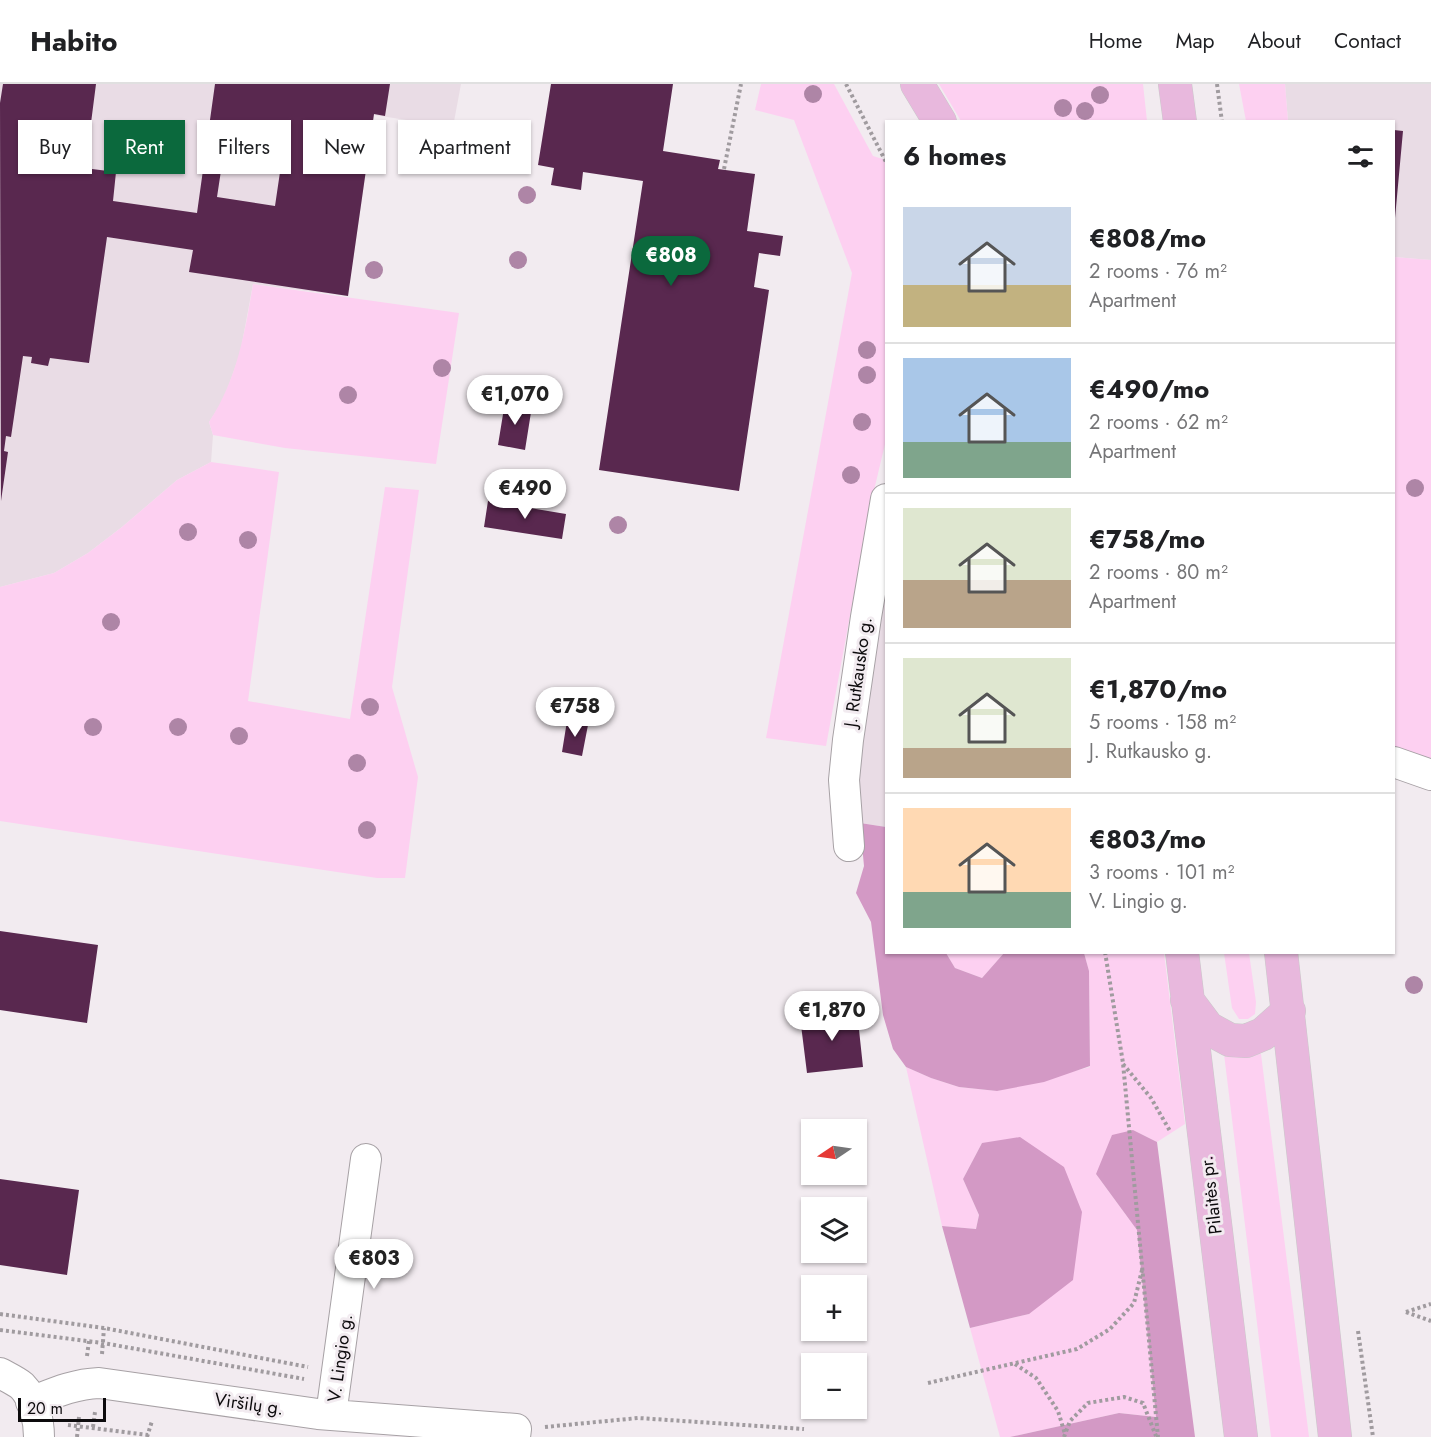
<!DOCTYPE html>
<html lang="en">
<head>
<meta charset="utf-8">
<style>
	:root { --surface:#fff; --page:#f2f2f2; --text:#202124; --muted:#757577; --line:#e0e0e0; --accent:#0b693d }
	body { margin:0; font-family:Jost,sans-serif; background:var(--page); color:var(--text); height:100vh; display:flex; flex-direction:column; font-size:22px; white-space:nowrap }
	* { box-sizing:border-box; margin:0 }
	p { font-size:20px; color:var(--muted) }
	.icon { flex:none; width:33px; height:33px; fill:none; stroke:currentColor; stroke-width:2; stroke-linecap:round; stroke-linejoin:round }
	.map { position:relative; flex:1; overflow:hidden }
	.panel { position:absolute; left:885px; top:36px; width:510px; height:834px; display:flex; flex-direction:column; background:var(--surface); border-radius:0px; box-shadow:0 2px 4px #0004 }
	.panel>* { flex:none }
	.guide { position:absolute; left:18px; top:36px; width:570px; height:54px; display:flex; gap:12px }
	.needle { width:39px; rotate:257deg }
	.tools { position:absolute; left:801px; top:1035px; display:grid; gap:12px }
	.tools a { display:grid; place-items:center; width:66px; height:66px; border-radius:0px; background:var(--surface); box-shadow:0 2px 4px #0004; font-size:30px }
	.scale { position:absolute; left:18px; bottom:15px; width:88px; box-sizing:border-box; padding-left:6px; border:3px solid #0d0b0d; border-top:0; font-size:16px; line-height:21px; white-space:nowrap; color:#0d0b0d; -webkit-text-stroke:4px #f2ebf0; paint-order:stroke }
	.price { position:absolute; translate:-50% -51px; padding:0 14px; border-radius:21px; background:#fff; color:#222; font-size:20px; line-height:39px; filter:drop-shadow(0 2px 3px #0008) }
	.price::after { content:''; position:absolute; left:50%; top:36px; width:18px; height:14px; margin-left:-9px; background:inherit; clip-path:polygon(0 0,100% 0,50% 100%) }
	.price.selected { background:var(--accent); color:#fff }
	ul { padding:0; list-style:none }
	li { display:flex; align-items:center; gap:18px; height:150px; padding:0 18px }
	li+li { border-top:2px solid var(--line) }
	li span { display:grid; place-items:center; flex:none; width:168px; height:120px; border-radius:0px; color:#555 }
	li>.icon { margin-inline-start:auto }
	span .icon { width:72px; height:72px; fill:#fffc; stroke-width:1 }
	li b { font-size:26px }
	h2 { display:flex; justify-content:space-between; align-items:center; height:72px; padding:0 18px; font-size:26px }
	.chip { padding:0 21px; border-radius:0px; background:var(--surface); box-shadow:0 2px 4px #0004; font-size:21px; line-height:54px }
	.chip.selected { background:var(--accent); color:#fff }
	header { display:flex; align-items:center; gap:36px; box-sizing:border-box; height:84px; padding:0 30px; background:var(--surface); border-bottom:2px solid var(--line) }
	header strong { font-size:28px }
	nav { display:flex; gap:33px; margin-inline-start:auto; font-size:21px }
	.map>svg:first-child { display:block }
	.built { fill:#e9dce5 }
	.green { fill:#fdd0f1 }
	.forest { fill:#d399c5 }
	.building { fill:#59284f; fill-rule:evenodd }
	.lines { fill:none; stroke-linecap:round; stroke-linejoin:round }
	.street-casing { stroke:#a7a1a5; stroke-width:32 }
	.primary-casing { stroke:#cac9ca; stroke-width:34 }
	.path { stroke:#a09b9f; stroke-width:4; stroke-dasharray:3 3; stroke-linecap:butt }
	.street { stroke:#fff; stroke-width:30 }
	.primary { stroke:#e8b8dd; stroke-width:33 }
	.tree { fill:#ae85a6 }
	.labels { text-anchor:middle; stroke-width:6; stroke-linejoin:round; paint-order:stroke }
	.street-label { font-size:18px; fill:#0d0b0d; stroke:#f2ebf0 }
</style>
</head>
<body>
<header>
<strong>Habito</strong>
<nav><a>Home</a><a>Map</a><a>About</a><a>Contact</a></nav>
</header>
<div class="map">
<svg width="1431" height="1353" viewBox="0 0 1431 1353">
	<rect width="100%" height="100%" fill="#f2ebf0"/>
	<path class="built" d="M0,0H461L453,43L374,31L348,212L253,200L240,270L223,317L209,338L213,351L211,378L177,396L122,443L88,469L54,489L0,503Z
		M1285,0H1431V176L1394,173V38L1288,37Z
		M886,492V743L860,739L858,706L859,660Z"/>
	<path class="green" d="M761,0H834L873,72L886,76V356L870,423L826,662L766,654L852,189L794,36L755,26Z
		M939,0H1143L1147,37H961Z
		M1239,0H1285L1288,37H1246Z
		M1394,173L1431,176V675L1394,663Z
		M253,200L459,229L436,380L285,364L213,351L209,338C237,296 245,248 253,200Z
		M211,378L279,388L248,617L350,635L385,403L419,406L392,603L418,693L405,794H377L0,737V503L54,489L88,469L122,443L177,396Z
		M946,869H1004L982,894L955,884Z
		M1084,869H1164L1185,1040L1157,1058L1133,1046L1096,1090L1137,1146L1157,1333L1119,1329L1010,1353H1000L970,1244L1029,1230L982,1059L963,1095L979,1131L976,1145L942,1142L906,983L931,994L959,1003L997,1007L1090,983L1089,887Z
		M1224,869H1249L1256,918L1255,930L1248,935H1239L1232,924Z
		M1258,968L1261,970L1309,1353H1271L1224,970Z"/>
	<path class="forest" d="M860,739L886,743V868L946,869L955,884L982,894L1004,869H1084L1089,887L1090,982L1044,998L997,1007L959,1003L931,994L906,983L893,965L883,931L871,838L856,809L864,782Z
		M1133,1046L1157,1058L1195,1353H1010L1119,1329L1156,1333L1137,1146L1096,1090L1112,1051Z
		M1020,1053L1064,1083L1082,1128L1073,1196L1029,1230L970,1244L942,1142L976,1145L979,1131L963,1095L982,1059Z"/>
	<path class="building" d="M3,0H96L87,70L78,68L76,83L116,88L113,117L197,129L215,0H390L385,32L374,30L348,212L189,188L193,166L107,153L89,279L50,274L48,282L31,279L32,273L23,272L11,353L6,352L4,367L8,368L1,417L0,19ZM227,47L276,54V60L284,61L275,122L217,113Z
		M551,0H673L663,67L720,76L718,85L755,90L747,147L783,152L780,172L759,169L754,203L769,206L739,407L599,386L643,97L583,88L581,106L551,101L554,84L538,81Z
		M1394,46L1403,47L1395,134H1394Z
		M505,318L532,322L525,366L498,361Z
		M488,417L566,430L562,455L484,443Z
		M567,637L588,641L582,672L562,668Z
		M0,847L98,861L87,939L0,926Z
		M857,927L863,983L807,989L800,933Z
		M0,1095L79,1106L67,1191L0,1181Z"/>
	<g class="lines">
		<g class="street-casing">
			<path id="street" d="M1394,678L1431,691
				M849,762L844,696L848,656L866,533L886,415
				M0,1289C7,1293 16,1297 22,1302C34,1314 39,1337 39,1353
				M31,1318C54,1309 74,1300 99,1299L318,1330L516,1345L515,1353
				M331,1331L366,1075"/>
		</g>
		<g class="primary-casing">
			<path id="primary" d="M917,0L940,38
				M1175,0L1180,38
				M1182,868L1241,1353
				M1281,868L1335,1353
				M1187,916L1208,944L1230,956L1246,957L1263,950L1289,927"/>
		</g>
		<path class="path" d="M846,0L886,78
			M1217,0L1222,38
			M724,85L741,0
			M1105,868L1123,979L1158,1353
			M1123,980L1151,1014L1170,1047
			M1406,1228L1431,1237
			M1406,1228L1431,1220
			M0,1230L104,1244L308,1283
			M0,1246L103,1259L304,1295
			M1358,1247L1373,1353
			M102,1270L104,1244
			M87,1272L89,1257
			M1015,1280L1036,1294L1058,1327L1065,1350
			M928,1299L1077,1265L1110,1245L1134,1219L1142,1186
			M68,1341L148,1351
			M93,1343L95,1328
			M545,1343L638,1334L804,1345
			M77,1353L79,1333
			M147,1353L152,1337
			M1064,1353L1070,1337L1088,1319L1124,1313L1143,1319L1156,1352"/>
		<use href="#street" class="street"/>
		<use href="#primary" class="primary"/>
	</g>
	<g class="tree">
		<circle cx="813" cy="10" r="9"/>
		<circle cx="1100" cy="11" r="9"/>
		<circle cx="1063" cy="24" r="9"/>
		<circle cx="1085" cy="27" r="9"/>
		<circle cx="527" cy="111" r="9"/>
		<circle cx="518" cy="176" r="9"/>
		<circle cx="374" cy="186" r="9"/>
		<circle cx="867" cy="266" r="9"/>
		<circle cx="442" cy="284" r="9"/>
		<circle cx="867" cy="291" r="9"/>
		<circle cx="348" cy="311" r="9"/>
		<circle cx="862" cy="338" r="9"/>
		<circle cx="851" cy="391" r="9"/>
		<circle cx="1415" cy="404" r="9"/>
		<circle cx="618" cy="441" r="9"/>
		<circle cx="188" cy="448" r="9"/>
		<circle cx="248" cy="456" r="9"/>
		<circle cx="111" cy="538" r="9"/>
		<circle cx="370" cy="623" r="9"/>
		<circle cx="93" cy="643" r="9"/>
		<circle cx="178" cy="643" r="9"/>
		<circle cx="239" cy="652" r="9"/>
		<circle cx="357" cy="679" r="9"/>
		<circle cx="367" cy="746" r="9"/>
		<circle cx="1414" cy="901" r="9"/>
	</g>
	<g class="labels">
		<g class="street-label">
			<text transform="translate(858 588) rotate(-82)" y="6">J. Rutkausko g.</text>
			<text transform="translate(1211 1111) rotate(-97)" y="6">Pilaitės pr.</text>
			<text transform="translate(340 1274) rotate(-82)" y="6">V. Lingio g.</text>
			<text transform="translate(249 1320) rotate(8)" y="6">Viršilų g.</text>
		</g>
	</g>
</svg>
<div class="tools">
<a><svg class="needle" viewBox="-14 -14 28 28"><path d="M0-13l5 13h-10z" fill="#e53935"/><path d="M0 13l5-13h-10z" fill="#757577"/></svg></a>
<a><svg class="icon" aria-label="layers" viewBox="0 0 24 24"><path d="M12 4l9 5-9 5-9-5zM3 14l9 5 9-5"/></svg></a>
<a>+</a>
<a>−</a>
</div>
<div class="scale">20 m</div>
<b class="price selected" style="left:671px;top:203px">€808</b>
<b class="price" style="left:515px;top:342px">€1,070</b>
<b class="price" style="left:525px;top:436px">€490</b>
<b class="price" style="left:575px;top:654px">€758</b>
<b class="price" style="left:832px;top:958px">€1,870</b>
<b class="price" style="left:374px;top:1206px">€803</b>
<div class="guide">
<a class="chip">Buy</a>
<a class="chip selected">Rent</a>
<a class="chip">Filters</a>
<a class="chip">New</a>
<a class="chip">Apartment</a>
</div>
<section class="panel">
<h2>6 homes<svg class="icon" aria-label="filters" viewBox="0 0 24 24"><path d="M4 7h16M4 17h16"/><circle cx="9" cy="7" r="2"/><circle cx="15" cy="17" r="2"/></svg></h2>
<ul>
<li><span style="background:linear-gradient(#c9d6e8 65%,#c2b280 0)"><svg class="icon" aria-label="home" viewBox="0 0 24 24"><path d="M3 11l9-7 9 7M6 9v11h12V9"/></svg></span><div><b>€808/mo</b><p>2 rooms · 76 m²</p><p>Apartment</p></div></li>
<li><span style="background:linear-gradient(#a9c7e8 70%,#7fa58c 0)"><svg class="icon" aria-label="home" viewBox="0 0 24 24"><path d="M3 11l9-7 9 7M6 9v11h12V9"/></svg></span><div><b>€490/mo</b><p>2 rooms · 62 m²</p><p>Apartment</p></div></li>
<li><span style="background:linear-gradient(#dfe7d0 60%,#b9a48a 0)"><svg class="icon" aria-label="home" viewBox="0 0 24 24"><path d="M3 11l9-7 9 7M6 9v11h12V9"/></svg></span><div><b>€758/mo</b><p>2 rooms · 80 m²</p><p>Apartment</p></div></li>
<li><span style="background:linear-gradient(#dfe7d0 75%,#b9a48a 0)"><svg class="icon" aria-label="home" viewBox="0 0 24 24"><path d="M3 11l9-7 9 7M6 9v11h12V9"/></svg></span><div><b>€1,870/mo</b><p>5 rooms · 158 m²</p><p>J. Rutkausko g.</p></div></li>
<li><span style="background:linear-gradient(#ffd9b3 70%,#7fa58c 0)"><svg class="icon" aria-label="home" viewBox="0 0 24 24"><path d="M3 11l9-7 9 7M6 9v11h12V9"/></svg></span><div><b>€803/mo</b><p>3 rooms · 101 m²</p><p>V. Lingio g.</p></div></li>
</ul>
</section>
</div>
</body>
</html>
